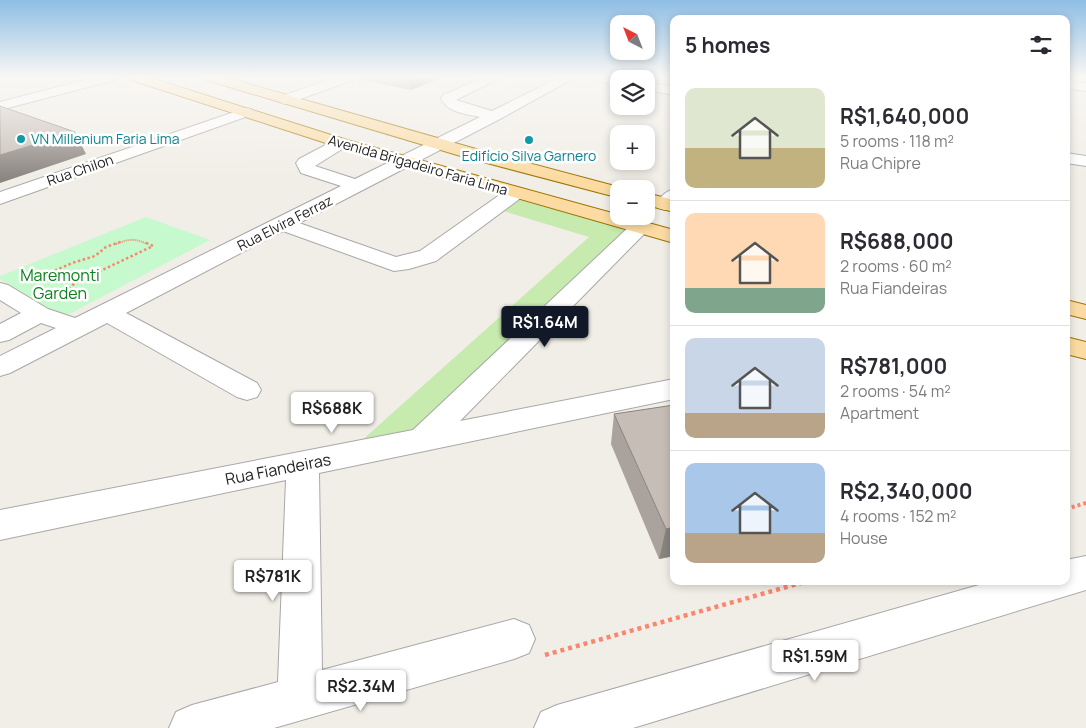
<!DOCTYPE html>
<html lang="en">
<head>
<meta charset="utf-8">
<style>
	:root { --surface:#fff; --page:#f2f2f3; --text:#2b2b33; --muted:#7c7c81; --line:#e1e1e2; --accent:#111827 }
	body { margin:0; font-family:Manrope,sans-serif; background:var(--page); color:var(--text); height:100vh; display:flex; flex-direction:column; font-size:19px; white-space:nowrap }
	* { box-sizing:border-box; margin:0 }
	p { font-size:16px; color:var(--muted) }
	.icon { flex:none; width:28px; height:28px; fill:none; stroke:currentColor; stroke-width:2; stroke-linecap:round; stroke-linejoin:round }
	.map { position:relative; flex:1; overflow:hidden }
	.sheet { position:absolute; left:670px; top:15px; width:400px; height:570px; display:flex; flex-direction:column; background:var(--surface); border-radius:10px; box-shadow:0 2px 8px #0003 }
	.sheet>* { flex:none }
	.needle { width:32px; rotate:318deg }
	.controls { position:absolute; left:610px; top:15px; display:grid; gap:10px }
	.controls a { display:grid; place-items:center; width:45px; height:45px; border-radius:10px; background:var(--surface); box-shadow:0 2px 8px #0003; font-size:25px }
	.price { position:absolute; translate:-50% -42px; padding:0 11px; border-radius:5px; background:#fff; color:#222; font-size:16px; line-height:32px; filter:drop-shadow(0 1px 2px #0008) }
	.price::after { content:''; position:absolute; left:50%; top:30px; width:15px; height:11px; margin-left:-8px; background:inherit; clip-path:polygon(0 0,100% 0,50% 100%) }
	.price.on { background:var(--accent); color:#fff }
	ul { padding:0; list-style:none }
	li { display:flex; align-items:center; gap:15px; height:125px; padding:0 15px }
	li+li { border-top:1px solid var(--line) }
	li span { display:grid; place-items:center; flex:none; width:140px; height:100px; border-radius:10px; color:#555 }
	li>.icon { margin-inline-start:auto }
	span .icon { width:60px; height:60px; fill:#fffc; stroke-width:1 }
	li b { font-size:21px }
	h2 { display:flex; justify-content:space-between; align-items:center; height:60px; padding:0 15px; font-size:21px }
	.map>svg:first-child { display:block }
	.grass { fill:#c7eaae }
	.park { fill:#c6f9cd }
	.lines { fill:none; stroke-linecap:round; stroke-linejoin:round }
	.minor-casing { stroke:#a8a8a8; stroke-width:2 }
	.major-casing { stroke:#9c7301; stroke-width:2 }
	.path-far3 { stroke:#f98770; stroke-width:2; stroke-dasharray:1 1; stroke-linecap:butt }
	.path-far2 { stroke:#f98770; stroke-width:2.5; stroke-dasharray:2.5 2.5; stroke-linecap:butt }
	.path-far1 { stroke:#f98770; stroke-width:4; stroke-dasharray:3 3; stroke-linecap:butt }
	.path { stroke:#f98770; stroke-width:4.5; stroke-dasharray:4 4; stroke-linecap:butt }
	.minor { fill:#fff; fill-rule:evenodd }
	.major { fill:#fbdba2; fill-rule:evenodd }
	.wall { fill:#aaa39d }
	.shaded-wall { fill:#8b857f }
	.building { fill:#c6beb6; stroke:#8b857f }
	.culture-dot { fill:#0f9aa8; stroke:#fff; stroke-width:2 }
	.labels { text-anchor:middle; stroke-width:5; stroke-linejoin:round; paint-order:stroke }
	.far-culture-label { font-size:14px; fill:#0d838f; stroke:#fff; text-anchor:start }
	.far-street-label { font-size:14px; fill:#212121; stroke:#fff }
	.park-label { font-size:16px; fill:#0c811e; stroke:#fff }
	.street-label { font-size:16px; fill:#212121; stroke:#fff }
</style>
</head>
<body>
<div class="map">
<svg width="1086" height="728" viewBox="0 0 1086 728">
	<rect width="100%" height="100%" fill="#f1eee7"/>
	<path class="grass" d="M516,199L627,229L418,429L360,442L589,237L500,210Z"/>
	<path class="park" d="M146,217L210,240L58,320L0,279V276Z"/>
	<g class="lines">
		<g class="minor-casing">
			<path id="minor" d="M96,77H117L115,80L0,110V102Z
				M336,77H355L353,80L289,103L284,104L277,100L279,97Z
				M485,77H502L456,100L492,111L560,77H576L500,119L299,223L396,257L420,251L508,189L515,187L522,189L524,193L522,197L436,261L409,269L394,271L283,231L126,313L257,383L261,390L257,397L247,400L237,397L107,323L10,373L0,376V356L56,328L41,323L9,340L0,342V324L21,313L0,300V283L8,285L48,309L75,318L341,186L301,173L296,163L299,159L335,140H347L349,143L347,146L315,166L355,179L480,117C467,114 447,113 441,98L443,95Z
				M591,77L624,79H619V85L593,80Z
				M1066,80L1086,83V91L1066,88Z
				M646,82L674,87V95L646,90Z
				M246,108L251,109L253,112L251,115L0,204V192Z
				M1066,153L1086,156V166L1066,163Z
				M674,189V206L665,210L658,208L655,204C660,197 666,191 674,189Z
				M640,221L647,223L650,227L647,231L460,421L674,379V399L319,473L322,670L514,619L529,625L535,639L529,653L514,659L274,728H169L176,712L192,705L278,682L286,480L0,540V510L413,430L633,223Z
				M1086,556V590L633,728H534L541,712L557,705L993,581H1066V560Z"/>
		</g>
		<g class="major-casing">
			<path id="major" d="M129,77H148L347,140L674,230V243L335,146L131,80Z
				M204,77H224L476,149L626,189H619V197L612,196L464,157L206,80Z
				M646,193L674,200V212L646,205Z
				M1066,300L1086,305V319L1066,314Z
				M1066,337L1086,342V359L1066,354Z"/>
		</g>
		<path class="path-far3" d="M116,244C129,239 135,238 147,244"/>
		<path class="path-far2" d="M32,281L72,263L95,256L106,247L120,242
			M50,291L79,293L83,296
			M64,291L77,282L153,246L144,242
			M67,292L79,299"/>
		<path class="path-far1" d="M1066,509L1086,503"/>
		<path class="path" d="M545,655L808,581"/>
		<use href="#minor" class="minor"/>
		<use href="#major" class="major"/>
	</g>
	<path class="wall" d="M357,77H443L411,90L358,79Z
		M674,405V556L659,559L611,444L614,414Z"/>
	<path class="shaded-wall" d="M409,77H443L411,90Z
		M75,132L86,154L0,183V155Z
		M674,527V556L659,559L666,529Z"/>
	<path class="building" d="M0,106L75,132L0,155Z
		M674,405V527L666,529L614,414Z"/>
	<linearGradient id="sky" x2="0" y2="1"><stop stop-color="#8ebee4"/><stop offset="0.43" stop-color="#f9f7f4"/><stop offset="1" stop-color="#f9f7f4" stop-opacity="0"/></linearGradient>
	<rect width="1086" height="179" fill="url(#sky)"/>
	<g class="culture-dot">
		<circle cx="21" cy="139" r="5"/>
		<circle cx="529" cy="140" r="5"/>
	</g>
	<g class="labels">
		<g class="far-culture-label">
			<text x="31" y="144">VN Millenium Faria Lima</text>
			<text x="529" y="161" text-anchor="middle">Edifício Silva Garnero</text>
		</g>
		<g class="far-street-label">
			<text transform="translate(418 165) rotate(16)" y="5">Avenida Brigadeiro Faria Lima</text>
			<text transform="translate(80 170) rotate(-19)" y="5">Rua Chilon</text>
			<text transform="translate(285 223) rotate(-27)" y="5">Rua Elvira Ferraz</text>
		</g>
		<g class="park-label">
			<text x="60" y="281">Maremonti<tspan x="60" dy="18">Garden</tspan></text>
		</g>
		<g class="street-label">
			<text transform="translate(278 469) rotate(-11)" y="6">Rua Fiandeiras</text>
		</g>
	</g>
</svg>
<div class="controls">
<a><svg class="needle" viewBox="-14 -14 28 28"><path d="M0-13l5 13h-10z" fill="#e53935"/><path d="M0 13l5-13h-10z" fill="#7c7c81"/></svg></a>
<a><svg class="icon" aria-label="layers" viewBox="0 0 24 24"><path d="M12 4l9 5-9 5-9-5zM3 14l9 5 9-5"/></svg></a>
<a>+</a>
<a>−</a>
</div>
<b class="price on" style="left:545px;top:348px">R$1.64M</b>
<b class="price" style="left:332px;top:434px">R$688K</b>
<b class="price" style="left:273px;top:602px">R$781K</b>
<b class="price" style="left:815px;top:682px">R$1.59M</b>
<b class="price" style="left:361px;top:712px">R$2.34M</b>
<section class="sheet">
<h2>5 homes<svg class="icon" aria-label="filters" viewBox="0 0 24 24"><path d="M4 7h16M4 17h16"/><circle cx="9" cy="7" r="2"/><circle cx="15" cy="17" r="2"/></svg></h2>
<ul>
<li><span style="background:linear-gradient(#dfe7d0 60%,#c2b280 0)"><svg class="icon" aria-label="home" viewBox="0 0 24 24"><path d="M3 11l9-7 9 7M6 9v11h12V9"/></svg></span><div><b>R$1,640,000</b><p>5 rooms · 118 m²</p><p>Rua Chipre</p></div></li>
<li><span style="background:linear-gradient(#ffd9b3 75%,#7fa58c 0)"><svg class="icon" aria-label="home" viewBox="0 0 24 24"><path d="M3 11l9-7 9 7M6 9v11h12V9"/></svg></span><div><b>R$688,000</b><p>2 rooms · 60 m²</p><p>Rua Fiandeiras</p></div></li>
<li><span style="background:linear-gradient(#c9d6e8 75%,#b9a48a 0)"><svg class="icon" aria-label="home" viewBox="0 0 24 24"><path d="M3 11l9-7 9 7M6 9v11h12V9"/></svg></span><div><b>R$781,000</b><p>2 rooms · 54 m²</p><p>Apartment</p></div></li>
<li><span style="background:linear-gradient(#a9c7e8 70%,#b9a48a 0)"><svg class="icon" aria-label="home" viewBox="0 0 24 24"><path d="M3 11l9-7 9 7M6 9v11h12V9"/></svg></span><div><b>R$2,340,000</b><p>4 rooms · 152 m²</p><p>House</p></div></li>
</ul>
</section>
</div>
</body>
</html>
